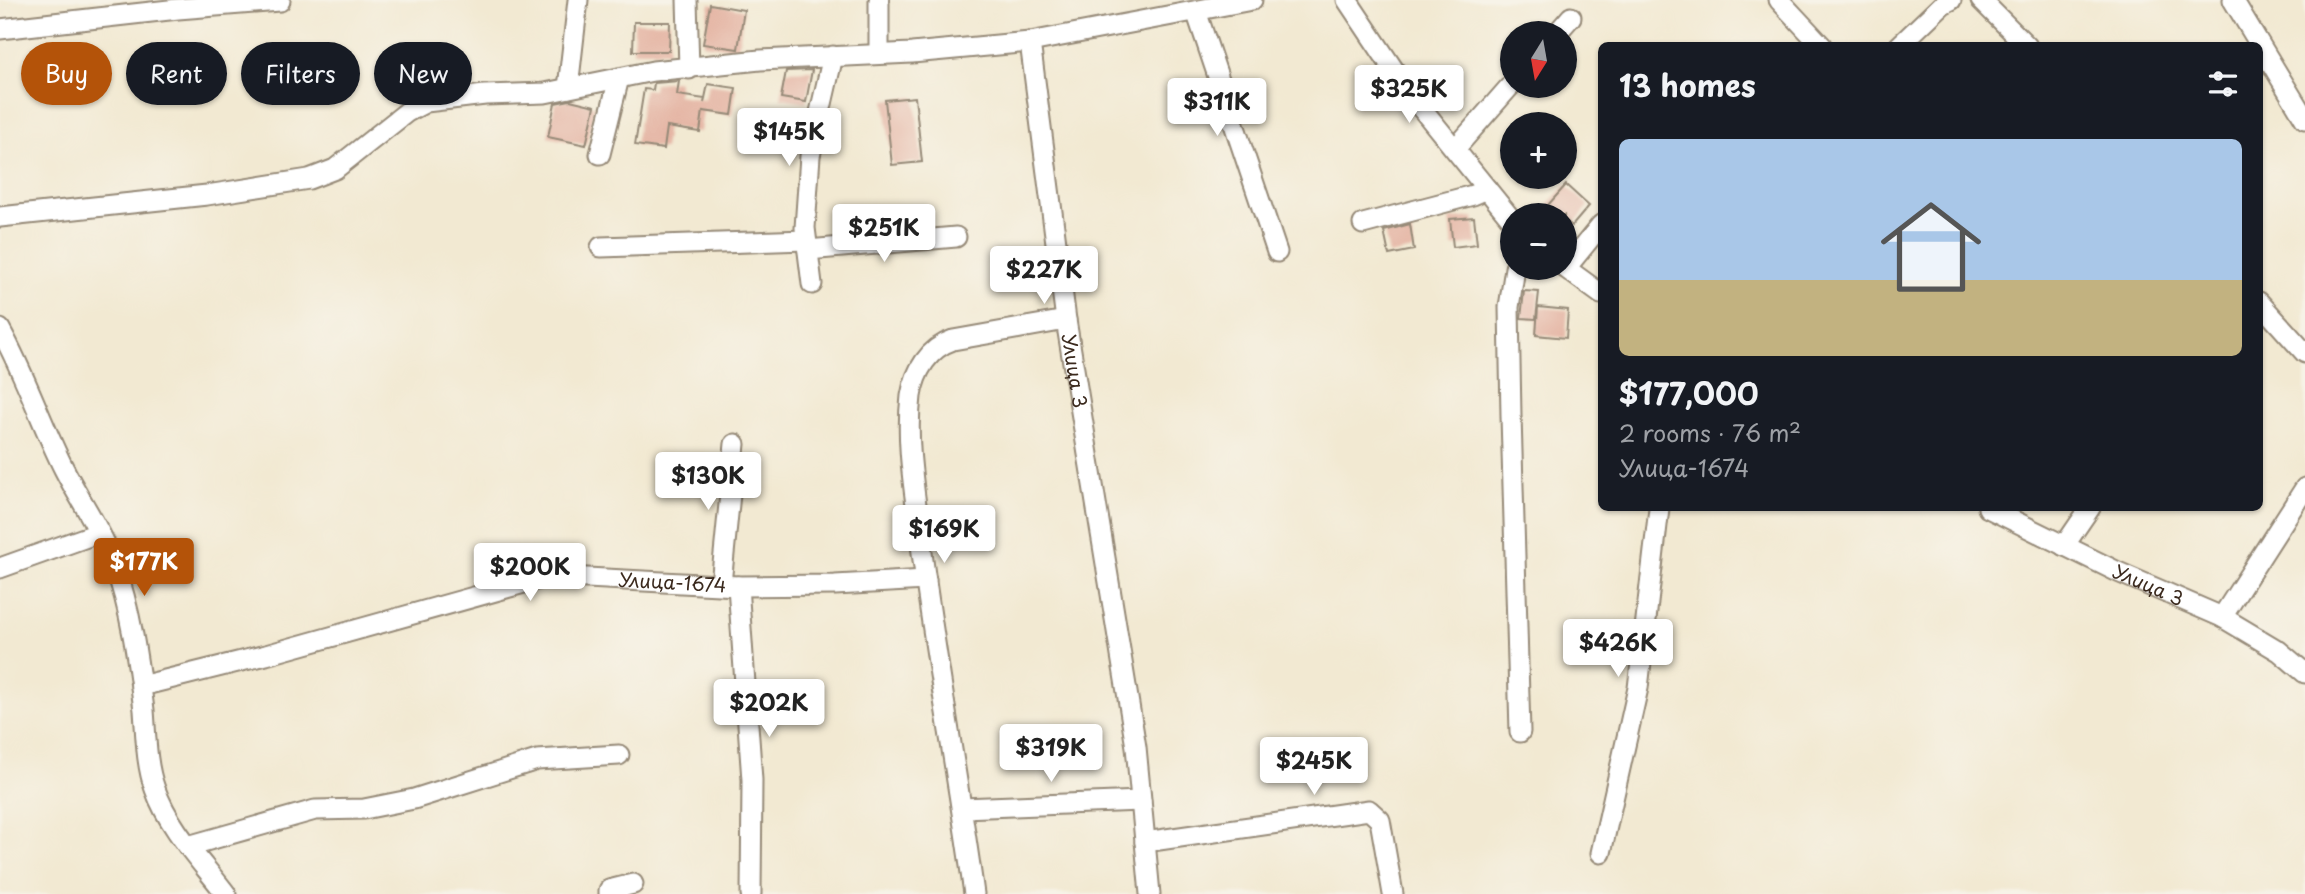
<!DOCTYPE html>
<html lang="en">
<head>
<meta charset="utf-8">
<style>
	:root { --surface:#171b24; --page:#20242c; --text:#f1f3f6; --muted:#9ea1a6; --line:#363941; --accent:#b45309 }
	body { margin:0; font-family:"Playpen Sans",sans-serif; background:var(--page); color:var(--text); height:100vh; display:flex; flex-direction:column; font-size:26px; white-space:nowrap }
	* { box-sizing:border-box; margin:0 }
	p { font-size:23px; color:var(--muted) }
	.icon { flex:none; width:38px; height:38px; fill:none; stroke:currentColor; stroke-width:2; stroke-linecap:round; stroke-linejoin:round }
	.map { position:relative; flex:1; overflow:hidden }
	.side { position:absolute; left:1598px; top:42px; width:665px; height:469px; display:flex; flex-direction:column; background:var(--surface); border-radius:10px; box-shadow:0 2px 5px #0004 }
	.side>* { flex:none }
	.top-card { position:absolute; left:21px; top:42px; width:665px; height:63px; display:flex; gap:14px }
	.needle { width:46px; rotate:191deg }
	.fabs { position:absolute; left:1500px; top:21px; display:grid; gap:14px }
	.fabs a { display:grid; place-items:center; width:77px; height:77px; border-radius:50%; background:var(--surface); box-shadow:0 2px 5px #0004; font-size:35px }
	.price { position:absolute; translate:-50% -60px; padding:0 16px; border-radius:7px; background:#fff; color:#222; font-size:23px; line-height:46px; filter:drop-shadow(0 2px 4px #0008) }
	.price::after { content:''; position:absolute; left:50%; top:42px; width:21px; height:16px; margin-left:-10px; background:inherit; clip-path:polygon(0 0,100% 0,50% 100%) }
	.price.current { background:var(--accent); color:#fff }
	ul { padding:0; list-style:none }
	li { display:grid; align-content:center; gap:14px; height:371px; padding:0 21px }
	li+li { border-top:2px solid var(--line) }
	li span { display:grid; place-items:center; height:217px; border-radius:10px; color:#555 }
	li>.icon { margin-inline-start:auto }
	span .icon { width:126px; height:126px; fill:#fffc; stroke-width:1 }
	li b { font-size:30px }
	h2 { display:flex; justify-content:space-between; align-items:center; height:84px; padding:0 21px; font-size:30px }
	.chip { padding:0 24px; border-radius:32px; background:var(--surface); box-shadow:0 2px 5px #0004; font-size:24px; line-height:63px }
	.chip.current { background:var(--accent); color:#fff }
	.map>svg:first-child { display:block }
	.building { fill:#e4b2a1 }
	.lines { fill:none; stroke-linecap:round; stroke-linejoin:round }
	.minor-casing { stroke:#968a78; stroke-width:23 }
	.minor { stroke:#fff; stroke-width:19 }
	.labels { text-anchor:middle; stroke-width:6; stroke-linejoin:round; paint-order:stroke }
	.street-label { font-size:19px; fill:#3b2a1e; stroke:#f7f3e8 }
</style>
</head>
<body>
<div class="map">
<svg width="2305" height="894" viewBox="0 0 2305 894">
	<rect width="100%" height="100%" fill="#f7f3e8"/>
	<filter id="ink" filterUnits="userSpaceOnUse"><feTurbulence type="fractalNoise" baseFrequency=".0143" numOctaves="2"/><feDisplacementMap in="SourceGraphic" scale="14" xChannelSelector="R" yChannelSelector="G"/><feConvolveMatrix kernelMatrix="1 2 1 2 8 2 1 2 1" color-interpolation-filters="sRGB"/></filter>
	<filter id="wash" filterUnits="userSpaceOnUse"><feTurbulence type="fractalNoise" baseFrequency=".00686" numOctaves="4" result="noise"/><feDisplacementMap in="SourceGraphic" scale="28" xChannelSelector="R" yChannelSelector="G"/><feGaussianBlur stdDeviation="1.57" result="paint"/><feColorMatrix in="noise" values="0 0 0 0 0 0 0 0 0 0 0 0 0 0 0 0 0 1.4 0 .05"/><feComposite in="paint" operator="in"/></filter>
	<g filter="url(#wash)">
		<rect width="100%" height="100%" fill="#f2e9d2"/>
		<g id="blocks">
			<path class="building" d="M710,4L744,10L738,49L703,44Z
				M634,22H670L669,51H633Z
				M812,70L806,102L781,98L786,71Z
				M679,81L677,95L705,99L704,103L708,84L736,88L732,115L703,111L700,132L667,127L664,149L635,145L644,89L653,90L654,83Z
				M915,97L922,162L892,165L885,100Z
				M570,100L595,106L586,145L548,137L555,103Z
				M1566,185L1589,206L1572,226L1564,219V215H1560L1548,205Z
				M1474,217L1477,244L1453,247L1450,219Z
				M1410,224L1414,250L1389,255L1384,231Z
				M1524,291L1539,292L1536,319L1521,318Z
				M1538,307L1568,310L1566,338L1536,335Z"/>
		</g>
	</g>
	<g filter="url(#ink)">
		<use href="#blocks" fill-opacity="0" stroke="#968a78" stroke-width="2"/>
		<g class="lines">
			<g class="minor-casing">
				<g id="minor">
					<path d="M687,0L689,69"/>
					<path d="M879,0V53"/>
					<path d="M1347,0L1410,94L1512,220"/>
					<path d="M1779,0L1822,46"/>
					<path d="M1981,0L2027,46"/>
					<path d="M2233,0L2305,119"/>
					<path d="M1196,11L1277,252"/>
					<path d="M0,29L178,9L280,1"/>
					<path d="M1557,33L1571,17"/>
					<path id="s1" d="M1030,42L1066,320L1136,747L1150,894"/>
					<path d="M1899,46L1943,4L1951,0"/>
					<path d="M568,88L578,0"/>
					<path d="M1455,149L1512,84"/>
					<path d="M600,154L619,78"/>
					<path d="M0,217L207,195L309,179L335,169L407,112L426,102L485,95L545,93L653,71L760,60L912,53L1030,42L1252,0"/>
					<path d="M1363,224L1473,195L1487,189"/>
					<path d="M601,247L806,240"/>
					<path d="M808,250L956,237"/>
					<path d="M1564,267L1601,294"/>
					<path d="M1515,268L1509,307L1511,416L1520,732"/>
					<path d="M1566,268L1601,225"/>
					<path d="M812,284L805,228L810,156L833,56"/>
					<path d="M2259,302L2305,353"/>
					<path d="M0,329C25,374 41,423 64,469C80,501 102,531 114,564C131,609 138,662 144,710C146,736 146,764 155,789C169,829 201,861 226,894"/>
					<path id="s2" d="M1988,508L2118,572L2222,617L2279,651L2305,673"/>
					<path d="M2064,546L2090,508"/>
					<path d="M0,568L98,533"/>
					<path d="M721,584L735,444"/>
					<path d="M738,586L752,780L751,894"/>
					<path d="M2222,617L2305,488"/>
					<path id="s3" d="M141,686L266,655L542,578L568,577L738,586L835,585L926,580"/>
					<path d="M962,808L1141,801"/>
					<path d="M1145,842L1369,810L1380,820L1393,894"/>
					<path d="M188,846L315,810L364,809L414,799L537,760L619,755"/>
					<path d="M1601,853L1638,688L1659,508"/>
					<path d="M609,894V890L633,884"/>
					<path d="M974,894C958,777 936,662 921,545C916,497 905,445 911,396C915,371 929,348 953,340L1066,320"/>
				</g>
			</g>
			<use href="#minor" class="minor"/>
		</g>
	</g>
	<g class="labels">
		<g class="street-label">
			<text dy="7" stroke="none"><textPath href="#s1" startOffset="332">Улица 3</textPath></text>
			<text dy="7" stroke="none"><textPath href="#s3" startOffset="546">Улица-1674</textPath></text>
			<text dy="7" stroke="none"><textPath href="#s2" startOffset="178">Улица 3</textPath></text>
		</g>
	</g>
</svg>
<div class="fabs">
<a><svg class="needle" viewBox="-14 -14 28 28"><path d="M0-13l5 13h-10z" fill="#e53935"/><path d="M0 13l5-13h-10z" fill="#9ea1a6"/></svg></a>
<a>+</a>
<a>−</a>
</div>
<b class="price" style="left:1409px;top:125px">$325K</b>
<b class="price" style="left:1217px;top:138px">$311K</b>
<b class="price" style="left:789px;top:168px">$145K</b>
<b class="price" style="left:884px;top:264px">$251K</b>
<b class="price" style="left:1044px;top:306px">$227K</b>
<b class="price" style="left:708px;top:512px">$130K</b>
<b class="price" style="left:944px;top:565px">$169K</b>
<b class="price current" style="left:144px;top:598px">$177K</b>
<b class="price" style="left:530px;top:603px">$200K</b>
<b class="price" style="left:1618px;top:679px">$426K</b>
<b class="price" style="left:769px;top:739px">$202K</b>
<b class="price" style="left:1051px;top:784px">$319K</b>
<b class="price" style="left:1314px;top:797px">$245K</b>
<div class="top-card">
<a class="chip current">Buy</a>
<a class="chip">Rent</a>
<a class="chip">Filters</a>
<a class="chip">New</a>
</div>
<section class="side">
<h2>13 homes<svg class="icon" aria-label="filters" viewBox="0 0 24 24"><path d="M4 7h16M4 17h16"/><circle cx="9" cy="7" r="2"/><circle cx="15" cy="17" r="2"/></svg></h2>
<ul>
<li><span style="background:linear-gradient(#a9c7e8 65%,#c2b280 0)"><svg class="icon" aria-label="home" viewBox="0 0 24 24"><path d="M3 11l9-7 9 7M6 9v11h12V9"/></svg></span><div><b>$177,000</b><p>2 rooms · 76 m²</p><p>Улица-1674</p></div></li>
</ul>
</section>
</div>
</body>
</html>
